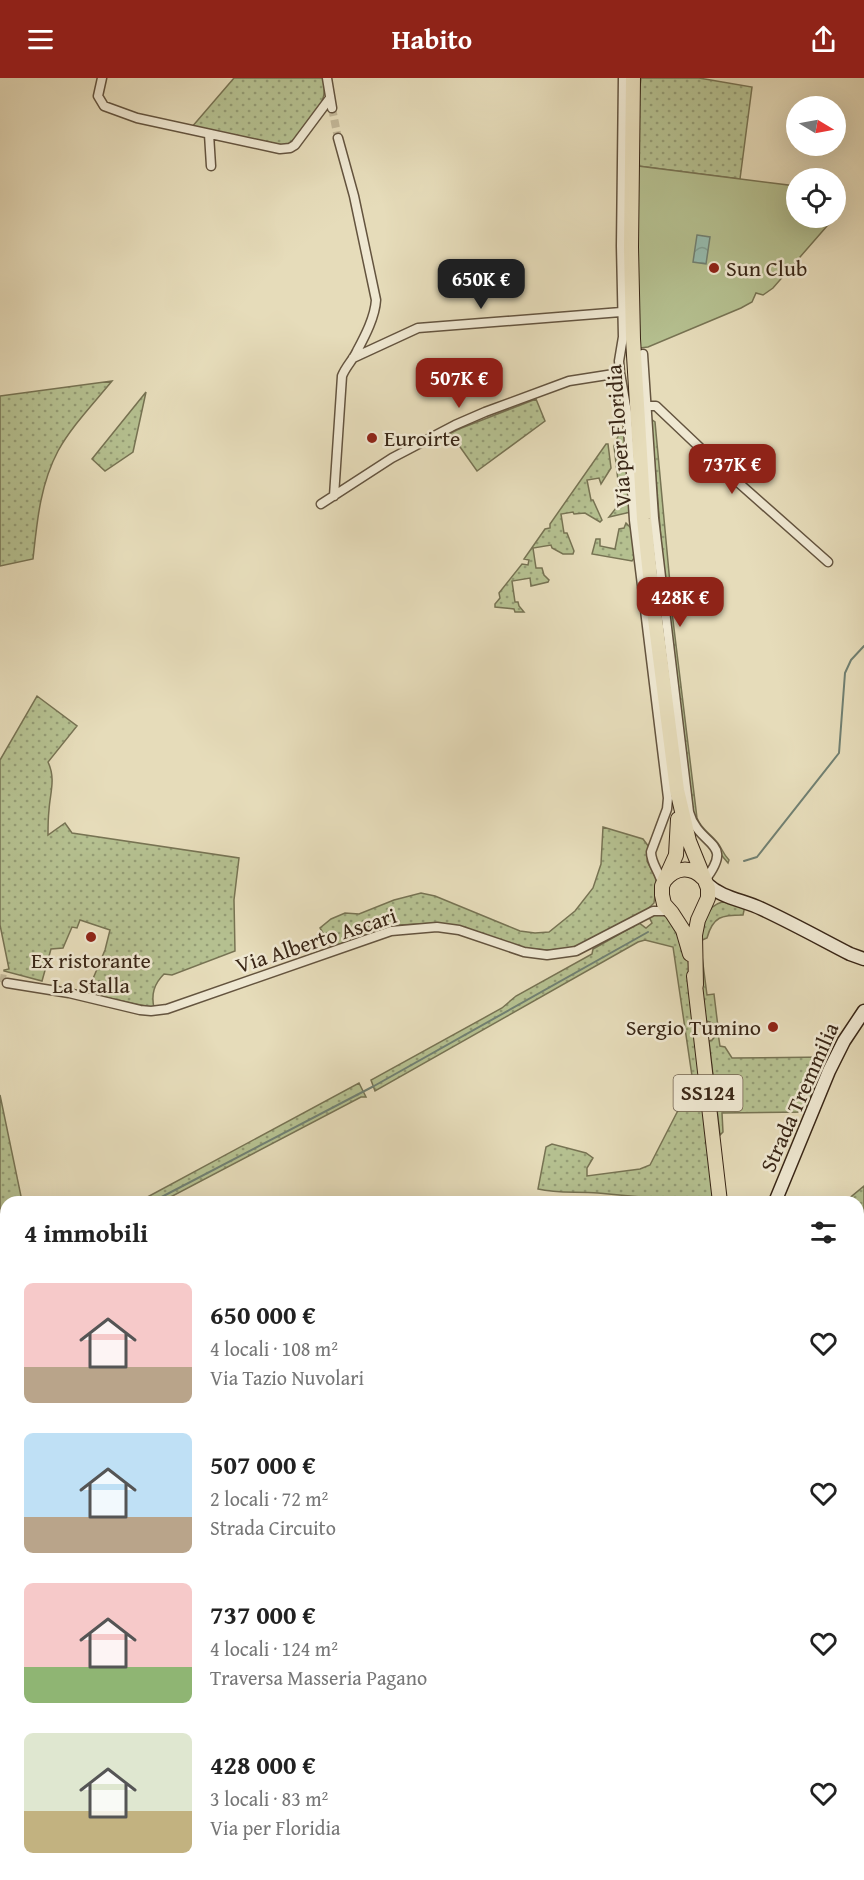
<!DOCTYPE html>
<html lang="it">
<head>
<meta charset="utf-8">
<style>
	:root { --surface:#fff; --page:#f6f6f6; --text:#222; --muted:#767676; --accent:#8f2418 }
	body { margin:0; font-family:"Gentium Book Plus",serif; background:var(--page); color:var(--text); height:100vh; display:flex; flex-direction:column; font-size:22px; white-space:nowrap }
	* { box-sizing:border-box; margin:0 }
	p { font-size:20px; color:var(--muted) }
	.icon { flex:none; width:33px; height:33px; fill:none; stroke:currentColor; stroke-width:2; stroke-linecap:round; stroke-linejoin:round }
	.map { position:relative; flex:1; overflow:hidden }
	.sheet { position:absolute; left:0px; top:1118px; width:864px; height:686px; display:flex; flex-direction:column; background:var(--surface); border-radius:18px 18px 0 0; box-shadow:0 6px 24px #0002 }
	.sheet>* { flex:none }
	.needle { width:39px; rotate:100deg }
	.controls { position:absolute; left:786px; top:18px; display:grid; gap:12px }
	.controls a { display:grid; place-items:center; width:60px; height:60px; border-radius:50%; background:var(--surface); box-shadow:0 6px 24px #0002; font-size:30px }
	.price { position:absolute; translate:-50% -51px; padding:0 14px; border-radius:12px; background:var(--accent); color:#fff; font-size:20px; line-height:39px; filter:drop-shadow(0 2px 3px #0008) }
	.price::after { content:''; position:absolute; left:50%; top:36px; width:18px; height:14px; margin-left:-9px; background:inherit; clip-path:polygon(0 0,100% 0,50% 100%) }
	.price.on { background:#222; color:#fff }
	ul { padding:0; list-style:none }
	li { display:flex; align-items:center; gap:18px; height:150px; padding:0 24px }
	li span { display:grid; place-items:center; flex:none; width:168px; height:120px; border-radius:9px; color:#555 }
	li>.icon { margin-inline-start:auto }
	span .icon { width:72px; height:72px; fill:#fffc; stroke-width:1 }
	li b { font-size:26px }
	h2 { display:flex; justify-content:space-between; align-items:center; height:72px; padding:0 24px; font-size:26px }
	header { display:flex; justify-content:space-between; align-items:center; height:78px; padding:0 24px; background:var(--accent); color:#fff; font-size:27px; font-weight:700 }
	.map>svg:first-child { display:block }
	.grass { fill:url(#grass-dots); stroke:#777353; stroke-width:1.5 }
	.cemetery { fill:url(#cemetery-stones); stroke:#777353; stroke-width:1.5 }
	.pitch { fill:#b5c090; stroke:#777353; stroke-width:1.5 }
	.water { fill:url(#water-waves); stroke:#718072; stroke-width:1.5 }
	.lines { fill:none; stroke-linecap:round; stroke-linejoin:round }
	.stream { stroke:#718072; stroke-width:2 }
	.minor-tunnel { stroke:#c3b899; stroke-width:8; stroke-dasharray:8 4; stroke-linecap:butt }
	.minor-casing { stroke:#64543f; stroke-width:11 }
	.secondary-casing { stroke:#392616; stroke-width:15 }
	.primary-casing { stroke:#392616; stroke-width:16 }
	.minor { stroke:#efe8d2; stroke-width:8 }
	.secondary { stroke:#efe8d2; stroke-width:12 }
	.primary { stroke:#e6dcba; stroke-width:14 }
	.rail { stroke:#392616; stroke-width:2; stroke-dasharray:10 10; stroke-linecap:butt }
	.poi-dot { fill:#8f2418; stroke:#efe8d2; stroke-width:2 }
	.labels { text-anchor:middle; stroke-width:5; stroke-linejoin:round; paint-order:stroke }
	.shield { fill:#efe8d2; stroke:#70604e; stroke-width:1.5 }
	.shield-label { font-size:21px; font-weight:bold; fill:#392616 }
	.poi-label { font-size:22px; fill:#392616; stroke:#efe8d2; text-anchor:start }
	.street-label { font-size:22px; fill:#392616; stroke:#efe8d2 }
</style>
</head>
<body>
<header><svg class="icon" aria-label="menu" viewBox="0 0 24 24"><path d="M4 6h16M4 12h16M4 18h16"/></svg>Habito<svg class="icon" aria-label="share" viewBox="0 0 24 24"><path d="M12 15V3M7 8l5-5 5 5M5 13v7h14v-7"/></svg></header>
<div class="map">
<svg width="864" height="1802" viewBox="0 0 864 1802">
	<defs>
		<pattern id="grass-dots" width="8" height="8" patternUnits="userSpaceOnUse" patternTransform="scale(1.5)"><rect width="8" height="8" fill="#b5c090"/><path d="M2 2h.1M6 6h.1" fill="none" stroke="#949c75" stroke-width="1.8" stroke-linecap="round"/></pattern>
		<pattern id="cemetery-stones" width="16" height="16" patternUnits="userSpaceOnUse" patternTransform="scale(1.5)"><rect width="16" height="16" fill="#b5c090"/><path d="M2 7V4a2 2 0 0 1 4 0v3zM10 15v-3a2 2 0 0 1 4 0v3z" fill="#949c75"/></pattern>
		<pattern id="water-waves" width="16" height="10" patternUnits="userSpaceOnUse" patternTransform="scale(1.5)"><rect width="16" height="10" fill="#96bcaf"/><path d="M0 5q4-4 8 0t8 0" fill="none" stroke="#82a196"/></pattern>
	</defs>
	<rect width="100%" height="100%" fill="#e6dcba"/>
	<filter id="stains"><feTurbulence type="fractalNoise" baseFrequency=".00333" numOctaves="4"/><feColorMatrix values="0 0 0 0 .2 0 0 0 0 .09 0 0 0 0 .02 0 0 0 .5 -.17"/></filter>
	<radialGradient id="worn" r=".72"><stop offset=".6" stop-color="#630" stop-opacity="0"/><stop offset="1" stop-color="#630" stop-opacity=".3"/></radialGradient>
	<path class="grass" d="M234,0H323C325,8 325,16 322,24C316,36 296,64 284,68L191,50Z
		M641,0H699L752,9L740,101L638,88L637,35Z
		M112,303C94,325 71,349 58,373C40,407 37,444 33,481L0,488V318Z
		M146,314L133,374L105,393L92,381Z
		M536,321L545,343L477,393L453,359L447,361V357L459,351Z
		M651,341L655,344L672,527L666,521Z
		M624,349L631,434L609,439L620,425V420L614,368L619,356Z
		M606,366H608L611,390L601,406L599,400L587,402L591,422H593L602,442L600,444L585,435L574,436L573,434L561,436L564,455H567L574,473L573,476H563L552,470L551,467L533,470L536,490H542L544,497L549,502L548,504L531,508L530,500L512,503L515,524H518L519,528L524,534H515L514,531L495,529V526L500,520L499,515L522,486L528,487L529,482L524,481L545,451L550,450V446Z
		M626,445L632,451L635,479L632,483L592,476L596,461H600V468L615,471L619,451L624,450Z
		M672,534L697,740C701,751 710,755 717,764C722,770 723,776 729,782L728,785L698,749L693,734L669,537Z
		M37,618L77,648L48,684C56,701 50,715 49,732C48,741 48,749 48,757L65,745L72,755L239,780L234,822L235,873L172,897L164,896C154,906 151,916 154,930L87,915L105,872L110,852L80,842L77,850L72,849L63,870L51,871L42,903L4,893V892L9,891L0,847V682Z
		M603,749L643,761L649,769L647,783L657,802L654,825L645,834L583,866L566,871L547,872L524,870L460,849L436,845L400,847L331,869L320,850L331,841L345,835L359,836L394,822L421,815L435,818L520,853L535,855L549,854L575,833L593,810L601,786Z
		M722,824L735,825L745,828L743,837C722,837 713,838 707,860L700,863L707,917L714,916L718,949L710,944L706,943C703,914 684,835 722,824Z
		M653,837H663L667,838L687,870L714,1123C675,1123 637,1119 598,1115C578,1113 558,1116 538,1111L546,1069L552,1066L586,1075L593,1080L587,1090V1098L640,1091L650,1087L690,1009L692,998L673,869L645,862L638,864L375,1013L371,1002L502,930L516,918L592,876L593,871L639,845L646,850L652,845L649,839Z
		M718,955L720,968L725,969L732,980L828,979L824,989L817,993L820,995L805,1034L722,1035L723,1054L720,1057L709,963L712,962Z
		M359,1005L366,1019H361L163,1123H140Z
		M0,1017L22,1123L6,1124V1630L0,1631Z
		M864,1108V1169L858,1166V1124L846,1123Z
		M864,1264V1802H784L786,1797H858V1663C862,1648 859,1634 858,1620C858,1609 863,1602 858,1592V1268Z
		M53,1797H144L173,1802H48Z"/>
	<path class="cemetery" d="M547,1797L589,1798L685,1797L691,1802H534Z"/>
	<path class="pitch" d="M638,88L796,108V140H834L773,210L763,217L756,215L752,224L741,230L648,269L640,270L637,169Z"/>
	<path class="water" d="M697,157L710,159L706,186L693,184Z"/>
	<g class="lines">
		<path class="stream" d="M744,783L757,779L839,675L845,595L851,582L864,568
			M152,1124L374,1008L648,854
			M0,1471L6,1470
			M466,1800H487L502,1797
			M445,1802L447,1800H452"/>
		<path class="minor-tunnel" d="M332,30L338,60
			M0,900L6,901"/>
		<g class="minor-casing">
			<path id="minor" d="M102,0L98,18L104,28L137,40L280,71L290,70L295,67L330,20
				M327,0L332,30
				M623,0L621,168L623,259L619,283L620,295L627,334L634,442L668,720L667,731L651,774C651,786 660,794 662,806
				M209,56L211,88
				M643,276L654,440L689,734C699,770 736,762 705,802
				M353,280L418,250L621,234
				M646,328H656L714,383L828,484
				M334,418L342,298C346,288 353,282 357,273C365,258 375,239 376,222L354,118L338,60
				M321,426L392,380L455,347L485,334L569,303L620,295
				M7,905L69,915L140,932L151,933L167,931L391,853L437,849L459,852L524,874L547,877L576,873L653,833H669"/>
		</g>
		<g class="secondary-casing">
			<path id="secondary" d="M707,806C722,820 743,822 762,831C792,845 821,861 850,876L864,881
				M775,1124L829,993L844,963L864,933"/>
		</g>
		<g class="primary-casing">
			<path id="primary" d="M633,0L631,169L633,261L644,441L653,525L677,712L689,763L708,810V820L698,842L695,857L696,907
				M678,741L676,777L662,808V817L664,826L672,835L683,852L690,876
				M665,802C676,789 691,788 703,800
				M694,898L720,1124
				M458,1802L460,1797"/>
		</g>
		<use href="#minor" class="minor"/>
		<use href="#secondary" class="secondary"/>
		<use href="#primary" class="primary"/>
		<path class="rail" d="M359,1802L365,1799"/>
	</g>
	<g class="poi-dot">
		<circle cx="714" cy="190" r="6"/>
		<circle cx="372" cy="360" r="6"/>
		<circle cx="91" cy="859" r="6"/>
		<circle cx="773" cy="949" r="6"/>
	</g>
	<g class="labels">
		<rect class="shield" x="673.5" y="997" width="69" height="36" rx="4.5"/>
		<g class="shield-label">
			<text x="708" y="1022">SS124</text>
		</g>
		<g class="poi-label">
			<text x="726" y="198">Sun Club</text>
			<text x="384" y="368">Euroirte</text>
			<text x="91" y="890" text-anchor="middle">Ex ristorante<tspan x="91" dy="25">La Stalla</tspan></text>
			<text x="761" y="957" text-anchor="end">Sergio Tumino</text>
		</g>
		<g class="street-label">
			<text transform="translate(618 358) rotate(-94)" y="8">Via per Floridia</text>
			<text transform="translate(316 862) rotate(-18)" y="8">Via Alberto Ascari</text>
			<text transform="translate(799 1019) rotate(-66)" y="8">Strada Tremmilia</text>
		</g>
	</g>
	<rect width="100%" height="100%" filter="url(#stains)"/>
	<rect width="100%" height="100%" fill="url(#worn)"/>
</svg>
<div class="controls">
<a><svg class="needle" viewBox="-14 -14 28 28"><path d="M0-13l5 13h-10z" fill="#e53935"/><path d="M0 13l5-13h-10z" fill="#767676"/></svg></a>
<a><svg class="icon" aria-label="locate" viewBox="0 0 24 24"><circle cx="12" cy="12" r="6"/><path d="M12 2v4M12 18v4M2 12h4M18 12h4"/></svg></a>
</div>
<b class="price on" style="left:481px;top:232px">650K €</b>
<b class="price" style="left:459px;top:331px">507K €</b>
<b class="price" style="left:732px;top:417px">737K €</b>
<b class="price" style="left:680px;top:550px">428K €</b>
<section class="sheet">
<h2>4 immobili<svg class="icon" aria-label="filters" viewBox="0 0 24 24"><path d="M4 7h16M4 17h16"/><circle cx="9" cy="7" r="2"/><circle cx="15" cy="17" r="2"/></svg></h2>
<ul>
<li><span style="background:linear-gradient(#f6c9c9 70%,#b9a48a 0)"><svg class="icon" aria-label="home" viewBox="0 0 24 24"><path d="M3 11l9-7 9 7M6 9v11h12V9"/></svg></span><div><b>650 000 €</b><p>4 locali · 108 m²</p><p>Via Tazio Nuvolari</p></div><svg class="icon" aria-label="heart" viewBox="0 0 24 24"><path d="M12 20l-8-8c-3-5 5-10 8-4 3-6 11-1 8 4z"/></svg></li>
<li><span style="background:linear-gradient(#bfe0f5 70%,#b9a48a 0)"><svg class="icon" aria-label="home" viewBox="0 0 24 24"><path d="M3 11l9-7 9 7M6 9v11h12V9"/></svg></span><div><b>507 000 €</b><p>2 locali · 72 m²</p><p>Strada Circuito</p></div><svg class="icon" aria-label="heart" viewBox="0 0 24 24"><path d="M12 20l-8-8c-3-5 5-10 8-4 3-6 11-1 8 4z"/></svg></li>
<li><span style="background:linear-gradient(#f6c9c9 70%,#8fb573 0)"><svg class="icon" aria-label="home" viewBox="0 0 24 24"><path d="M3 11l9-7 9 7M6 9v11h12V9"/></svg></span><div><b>737 000 €</b><p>4 locali · 124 m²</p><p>Traversa Masseria Pagano</p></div><svg class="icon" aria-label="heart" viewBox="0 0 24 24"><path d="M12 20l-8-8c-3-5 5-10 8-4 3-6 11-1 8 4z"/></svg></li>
<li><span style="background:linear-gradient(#dfe7d0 65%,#c2b280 0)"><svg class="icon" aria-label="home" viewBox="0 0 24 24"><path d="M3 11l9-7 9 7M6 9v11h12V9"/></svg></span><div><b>428 000 €</b><p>3 locali · 83 m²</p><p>Via per Floridia</p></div><svg class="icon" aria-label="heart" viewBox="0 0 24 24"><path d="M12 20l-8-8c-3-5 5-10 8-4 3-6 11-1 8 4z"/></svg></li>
</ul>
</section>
</div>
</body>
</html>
